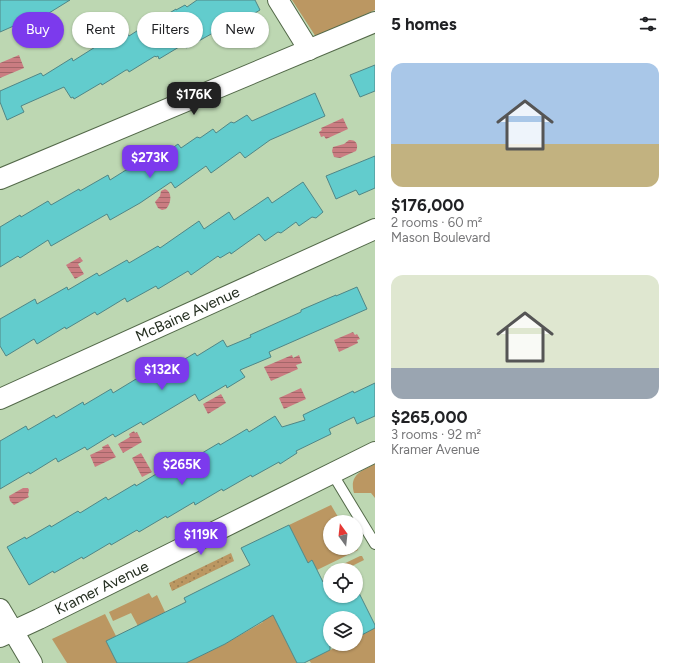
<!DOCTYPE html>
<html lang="en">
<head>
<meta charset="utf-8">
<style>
	:root { --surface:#fff; --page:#f6f6f6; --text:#202124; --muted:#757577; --accent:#7c3aed }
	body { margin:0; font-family:Figtree,sans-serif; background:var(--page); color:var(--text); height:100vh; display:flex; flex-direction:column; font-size:15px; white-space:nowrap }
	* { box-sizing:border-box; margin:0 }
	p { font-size:13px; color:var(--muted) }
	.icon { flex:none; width:22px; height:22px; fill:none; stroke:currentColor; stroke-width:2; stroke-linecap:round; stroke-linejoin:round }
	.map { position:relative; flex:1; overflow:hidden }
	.details { display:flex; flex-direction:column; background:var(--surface); width:300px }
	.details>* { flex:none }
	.top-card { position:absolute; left:12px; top:12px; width:303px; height:36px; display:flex; gap:8px }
	.needle { width:26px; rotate:345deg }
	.controls { position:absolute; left:323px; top:515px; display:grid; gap:8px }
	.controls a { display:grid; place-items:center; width:40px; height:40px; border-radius:50%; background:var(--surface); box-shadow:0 1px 3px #0004; font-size:20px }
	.price { position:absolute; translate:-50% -34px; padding:0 9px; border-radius:8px; background:var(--accent); color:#fff; font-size:13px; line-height:26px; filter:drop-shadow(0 1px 2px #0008) }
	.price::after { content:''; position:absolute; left:50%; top:24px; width:12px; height:9px; margin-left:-6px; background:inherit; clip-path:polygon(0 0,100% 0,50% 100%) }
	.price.selected { background:#222; color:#fff }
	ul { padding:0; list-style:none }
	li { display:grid; align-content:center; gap:8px; height:212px; padding:0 16px }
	li span { display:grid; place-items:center; height:124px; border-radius:12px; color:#555 }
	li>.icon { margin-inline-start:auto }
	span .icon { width:72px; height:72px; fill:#fffc; stroke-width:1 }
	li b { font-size:17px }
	h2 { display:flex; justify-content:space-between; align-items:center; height:48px; padding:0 16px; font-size:17px }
	.tag { padding:0 14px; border-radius:18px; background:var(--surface); box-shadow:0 1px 3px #0004; font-size:14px; line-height:36px }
	.tag.selected { background:var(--accent); color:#fff }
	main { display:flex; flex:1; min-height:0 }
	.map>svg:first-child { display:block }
	.green { fill:#bb9762 }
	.garden { fill:url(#garden-dots) }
	.water { fill:url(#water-rules) }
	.building { fill:#62cccd; stroke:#508686 }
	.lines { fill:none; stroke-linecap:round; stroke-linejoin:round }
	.lane-casing { stroke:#536949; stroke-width:12 }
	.street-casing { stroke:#536949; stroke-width:22 }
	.lane { stroke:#fff; stroke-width:10 }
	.street { stroke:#fff; stroke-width:20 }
	.labels { text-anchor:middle; stroke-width:3; stroke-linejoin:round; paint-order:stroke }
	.street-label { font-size:15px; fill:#232d1f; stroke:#e6f3e1 }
</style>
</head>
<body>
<main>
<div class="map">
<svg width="375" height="663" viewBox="0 0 375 663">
	<defs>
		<pattern id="garden-dots" width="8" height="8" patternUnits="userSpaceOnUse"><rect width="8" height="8" fill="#bb9762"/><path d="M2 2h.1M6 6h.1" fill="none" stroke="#987c50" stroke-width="1.8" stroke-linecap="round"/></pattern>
		<pattern id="water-rules" width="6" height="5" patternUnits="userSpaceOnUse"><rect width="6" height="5" fill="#ca7c81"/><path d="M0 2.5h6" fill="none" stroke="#a46669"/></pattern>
	</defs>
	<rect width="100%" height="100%" fill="#bdd7b2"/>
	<path class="green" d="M292,0H375V10L316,37Z
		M375,464V498L371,493H354C349,475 361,471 375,464Z
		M331,505L341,522H330V548H356V547L358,550L317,570L312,560L308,563L289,525Z
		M360,556H362L364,560L348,568V570H331Z
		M149,593L152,598L157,595L165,612L138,626L131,613L113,621L109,612Z
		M270,609L297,663H186L225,644L263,622L260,614Z
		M105,614L116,636L106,641L117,663H67L52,639Z
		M375,628V663H311L309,660L343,644H356V638Z"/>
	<path class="garden" d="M231,553L234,561L172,591L169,583Z"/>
	<path class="water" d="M19,55L24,68L0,78V63Z
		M343,118L348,129L326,139L324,136L321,137L319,132L322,130L321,128Z
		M349,140C356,139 359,145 356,151L340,158L334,157L332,151L333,147L344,144Z
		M165,189C173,192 171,204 166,209L162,210L158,208L155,202L160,196L161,191Z
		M80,257L83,261L78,264L84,274L75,279L66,265Z
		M353,332L355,335L357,334L360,339L357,340L358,343L339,352L334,340Z
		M292,355L293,358L299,355L302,363L296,365L298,369L271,381L264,367Z
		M301,388L306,399L284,409L279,398Z
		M221,394L226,403L208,414L203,404Z
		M134,431L135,433L137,432L142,442L123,453L118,444L130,437L129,434Z
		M108,444L116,457L95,467L90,455L103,449L102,447Z
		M141,453L152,472L142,477L132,458Z
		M23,488H28L29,490L28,495L29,497L14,505L10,501L9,496Z"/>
	<path class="building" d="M0,0H70L28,26L25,21L0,32Z
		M197,0H255L260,10L242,21L241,19L224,30L223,29L214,35L213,33L186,48L184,44L159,59L158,56L156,57L155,56L129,72L128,70H126L102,85L101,83L74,99L73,97L71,98L64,87L21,106L24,112L7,120L0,102V91L41,73L43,76L72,58L73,61L100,44L102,47L127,31L129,36L157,18L158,20L176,9V10L185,5L187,7Z
		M375,65V91L360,97L350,75Z
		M315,93L325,116L270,140L245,158L240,152L211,173L206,166L175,188L171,182L140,203L110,220L107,214L51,246L48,240L20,258L18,256L0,267V227L20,215L21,217L48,201L51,205L79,189L80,191L108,175L110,180L126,170L130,169L144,160L147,164L160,155L164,154L178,144L181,148L197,137L200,138L213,129L216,133L231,122L234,123L247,115L252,121Z
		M375,156V188L359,195L356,190L336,199L326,176Z
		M303,182L323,212L316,218L312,217L299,226L296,222L281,233L278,232L265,241L259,234L231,254L230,252L220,258L218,256L191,275L188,271L158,289L156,286L127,302L125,298L97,315L95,312L66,329L65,327L37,344L34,339L6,356L0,346V319L35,299L37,304L67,287L68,290L97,273L99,276L127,260L129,263L158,246L160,248L199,221L204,229L229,212L234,220L268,197L272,203Z
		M357,287L367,309L269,352L271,357L240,370L245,377L227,388L226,385L199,401L195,394L143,425L141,422L115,437L113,434L87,450L85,447L58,462L56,458L30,474L29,472L0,489V441L26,426L28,430L54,415L56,418L83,402L84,405L111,389L113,393L164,362L168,369L195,353L197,356L223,340L227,347L251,337L250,335L301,312V310L336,295V296Z
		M375,383V416L357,424L354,417L329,429L331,434L296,451L297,453L280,464L279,462L252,477L251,475L223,491L222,489L195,505L194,502L167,518L166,516L139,532L137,530L111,545L110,543L83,559L82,557L54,573L53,571L29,585L7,547L25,537L26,539L50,525L51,527L78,511L80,513L106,497L108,500L135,484L136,486L163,470L164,473L191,457L192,459L219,443L220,445L247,429L249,432L275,416L282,427L305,420L303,415L353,391L354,393Z
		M289,525L308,563L312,560L323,582L330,579V596H356V587L375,625V628L356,638V618H330V650L304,663H297L273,615L225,644L186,663H117L106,641L186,602L184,598L250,565L241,548Z"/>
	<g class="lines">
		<g class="lane-casing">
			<path id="lane" d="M332,473L375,544"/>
		</g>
		<g class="street-casing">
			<g id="street">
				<path d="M278,0L309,50"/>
				<path d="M0,179L375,22"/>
				<path id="s1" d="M0,399L375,229"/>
				<path d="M0,609L32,663"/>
				<path id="s2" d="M0,637L39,619L375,452"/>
			</g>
		</g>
		<use href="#lane" class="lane"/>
		<use href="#street" class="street"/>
	</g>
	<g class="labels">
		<g class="street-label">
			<text dy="5" stroke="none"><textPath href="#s1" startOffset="206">McBaine Avenue</textPath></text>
			<text dy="5" stroke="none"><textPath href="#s2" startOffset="113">Kramer Avenue</textPath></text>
		</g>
	</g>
</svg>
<div class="controls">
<a><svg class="needle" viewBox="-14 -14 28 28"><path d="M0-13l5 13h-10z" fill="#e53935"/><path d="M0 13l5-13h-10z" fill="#757577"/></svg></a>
<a><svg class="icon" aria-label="locate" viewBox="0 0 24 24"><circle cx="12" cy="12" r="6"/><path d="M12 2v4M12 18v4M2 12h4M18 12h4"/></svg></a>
<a><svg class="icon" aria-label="layers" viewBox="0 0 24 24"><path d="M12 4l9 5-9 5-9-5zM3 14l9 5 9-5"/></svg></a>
</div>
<b class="price selected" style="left:194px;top:116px">$176K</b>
<b class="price" style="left:150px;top:179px">$273K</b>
<b class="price" style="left:162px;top:391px">$132K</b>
<b class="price" style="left:182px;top:486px">$265K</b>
<b class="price" style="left:201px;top:556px">$119K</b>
<div class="top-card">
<a class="tag selected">Buy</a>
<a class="tag">Rent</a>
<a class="tag">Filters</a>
<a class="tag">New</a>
</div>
</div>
<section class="details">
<h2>5 homes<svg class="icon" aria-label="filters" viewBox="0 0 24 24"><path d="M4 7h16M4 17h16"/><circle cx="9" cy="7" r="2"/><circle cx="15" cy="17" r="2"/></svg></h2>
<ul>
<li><span style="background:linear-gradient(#a9c7e8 65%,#c2b280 0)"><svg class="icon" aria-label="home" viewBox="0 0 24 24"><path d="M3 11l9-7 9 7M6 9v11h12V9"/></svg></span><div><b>$176,000</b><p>2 rooms · 60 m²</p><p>Mason Boulevard</p></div></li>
<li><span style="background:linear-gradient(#dfe7d0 75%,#9aa5b1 0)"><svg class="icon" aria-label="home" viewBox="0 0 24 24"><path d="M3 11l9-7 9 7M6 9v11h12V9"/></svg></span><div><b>$265,000</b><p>3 rooms · 92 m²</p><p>Kramer Avenue</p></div></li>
</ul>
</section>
</main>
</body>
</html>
